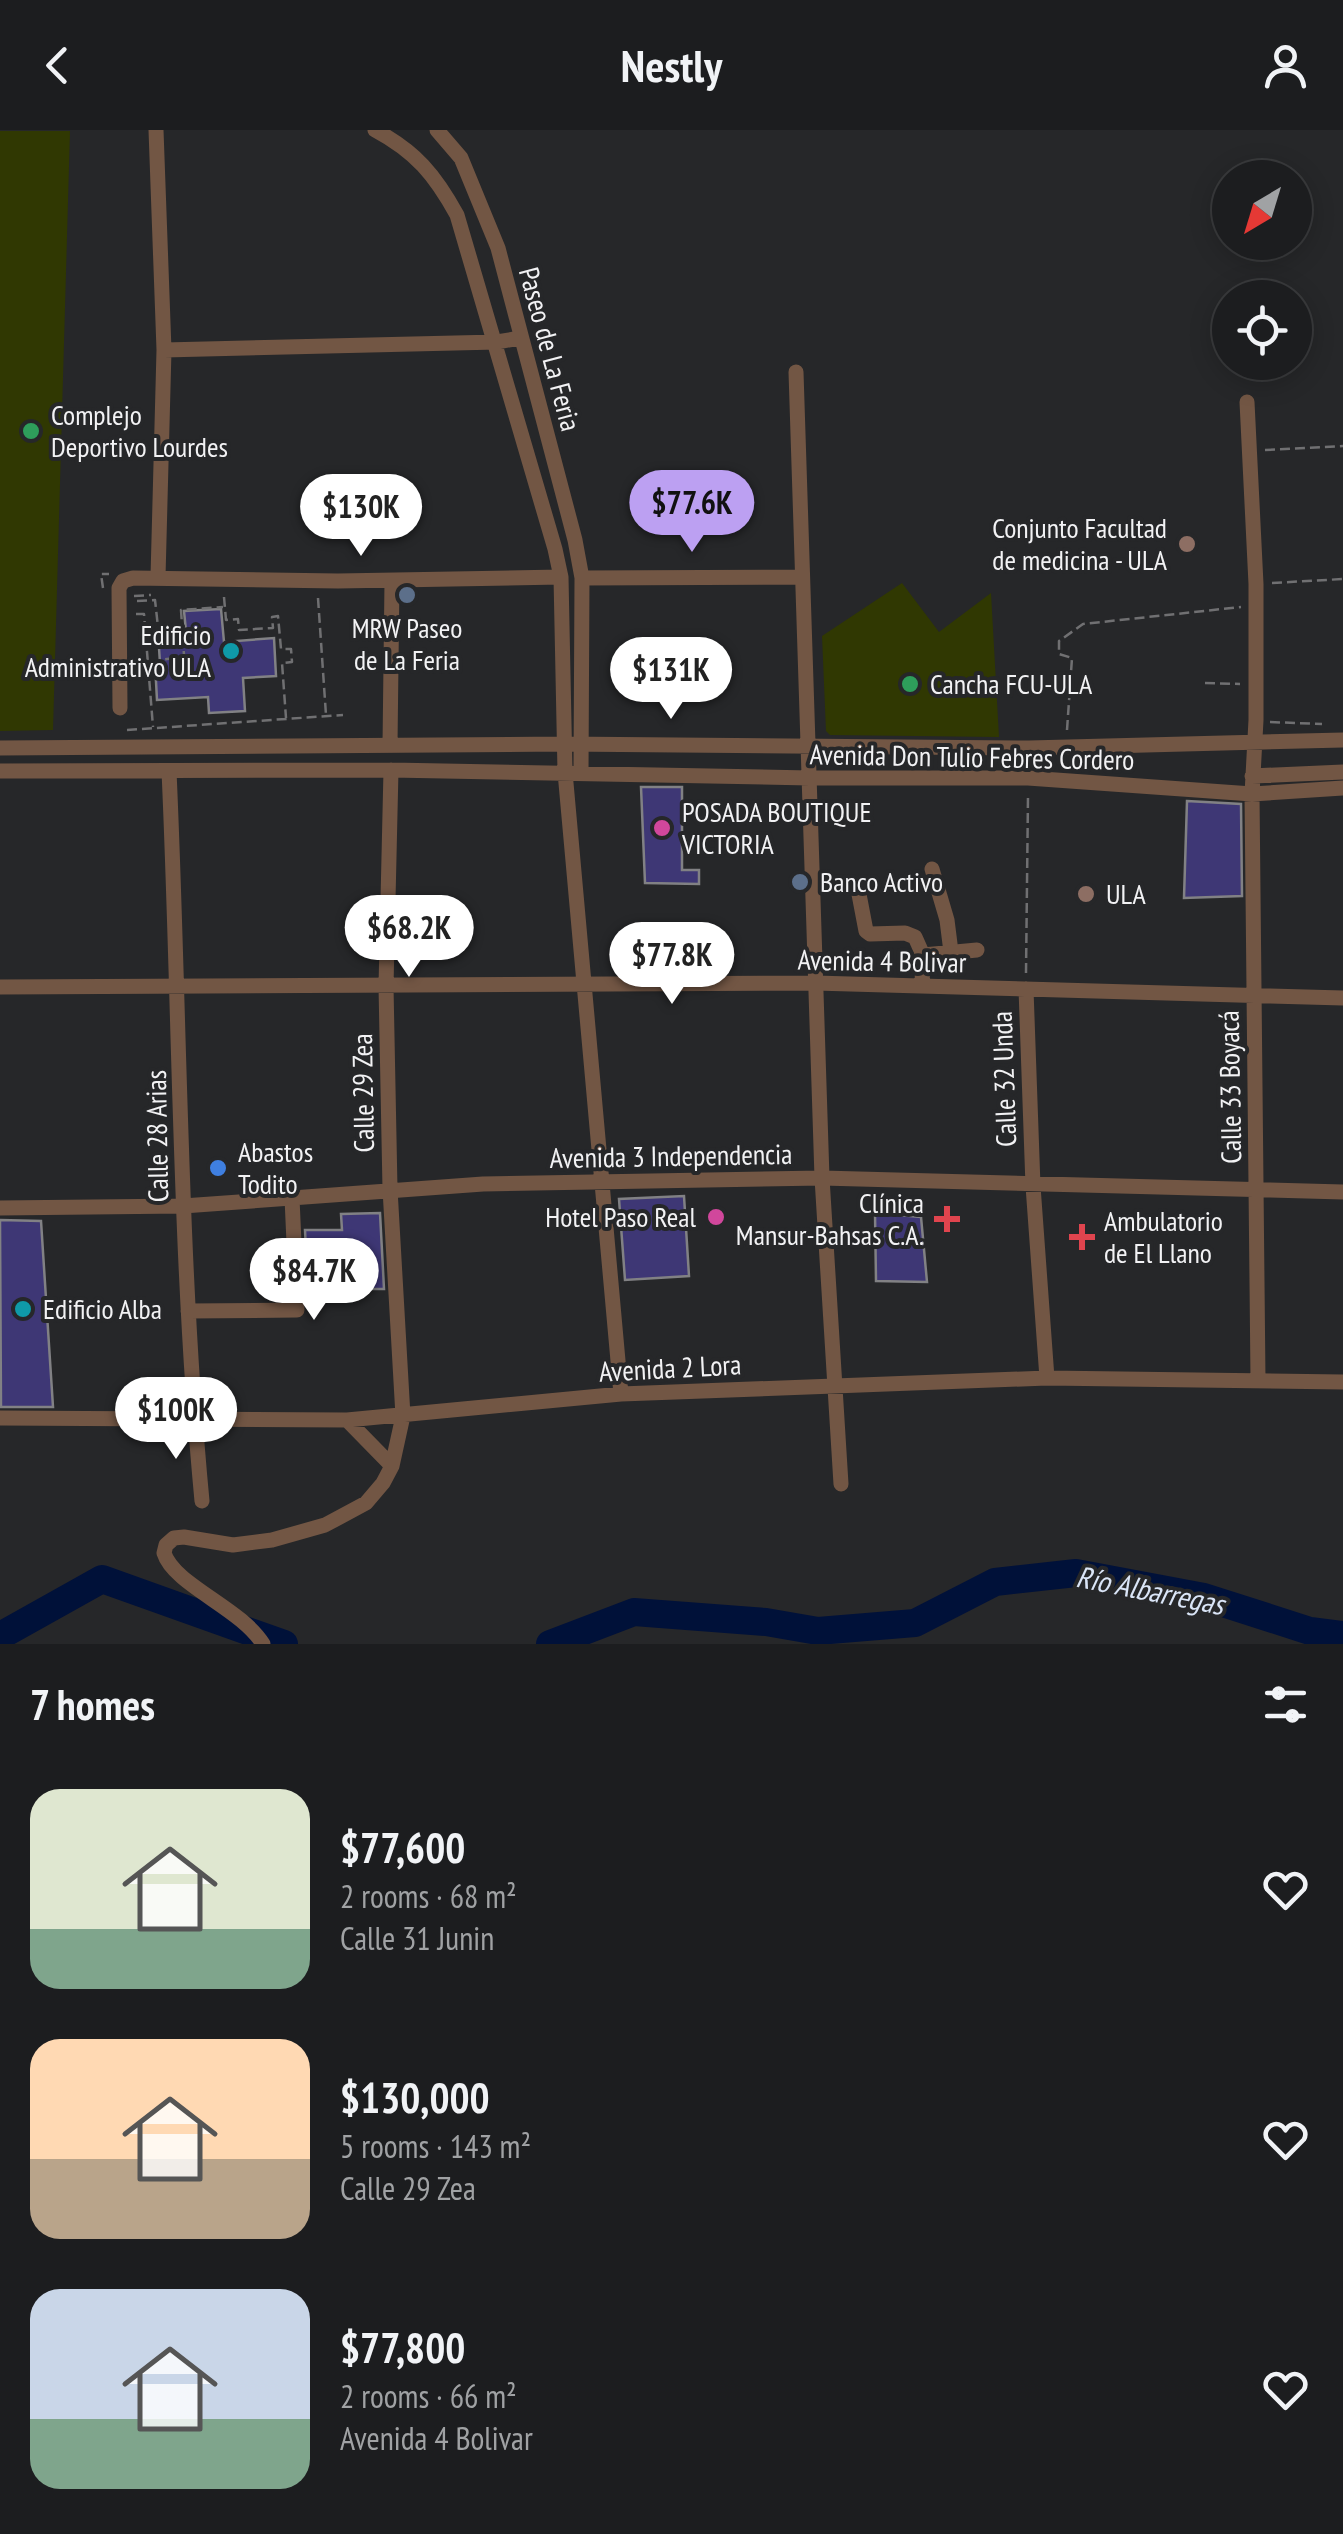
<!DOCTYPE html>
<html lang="en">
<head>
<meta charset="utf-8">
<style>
	:root { --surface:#1c1d1f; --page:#292a2c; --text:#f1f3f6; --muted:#a0a2a4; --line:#3a3b3d; --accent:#bca0f2 }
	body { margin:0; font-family:"PT Sans Narrow",sans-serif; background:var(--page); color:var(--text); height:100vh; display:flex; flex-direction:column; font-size:38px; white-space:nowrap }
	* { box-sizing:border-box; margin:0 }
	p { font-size:32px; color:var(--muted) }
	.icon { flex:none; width:55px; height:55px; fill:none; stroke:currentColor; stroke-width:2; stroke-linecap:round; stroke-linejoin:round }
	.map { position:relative; height:1514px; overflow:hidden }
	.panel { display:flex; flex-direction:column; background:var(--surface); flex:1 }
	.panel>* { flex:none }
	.needle { width:65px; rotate:218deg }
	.tools { position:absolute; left:1212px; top:30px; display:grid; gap:20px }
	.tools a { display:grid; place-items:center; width:100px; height:100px; border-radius:50%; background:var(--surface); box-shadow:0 5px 25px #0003,0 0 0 2px var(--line); font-size:50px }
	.price { position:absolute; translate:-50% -85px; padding:0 22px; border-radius:35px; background:#fff; color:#222; font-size:32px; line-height:65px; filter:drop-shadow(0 2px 5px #0008) }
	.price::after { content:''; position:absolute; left:50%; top:60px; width:30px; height:22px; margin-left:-15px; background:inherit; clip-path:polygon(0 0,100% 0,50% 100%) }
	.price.active { background:var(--accent); color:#111 }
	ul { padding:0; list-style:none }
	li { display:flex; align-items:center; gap:30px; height:250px; padding:0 30px }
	li span { display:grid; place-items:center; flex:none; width:280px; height:200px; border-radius:30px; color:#555 }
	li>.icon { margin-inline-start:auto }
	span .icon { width:120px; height:120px; fill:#fffc; stroke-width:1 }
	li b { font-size:42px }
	h2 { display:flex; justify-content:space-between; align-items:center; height:120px; padding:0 30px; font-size:42px }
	header { display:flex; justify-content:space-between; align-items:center; height:130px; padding:0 30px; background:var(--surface); font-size:45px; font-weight:800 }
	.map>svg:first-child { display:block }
	.green { fill:#303802 }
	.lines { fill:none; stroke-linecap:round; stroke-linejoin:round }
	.river { stroke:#001139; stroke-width:28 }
	.building { fill:#3e3775; stroke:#818184; stroke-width:2.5 }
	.path { stroke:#707072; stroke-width:2.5; stroke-dasharray:10 5; stroke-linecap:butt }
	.minor { stroke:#725644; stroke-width:15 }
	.leisure-dot { fill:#2e9e5b; stroke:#262729; stroke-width:4 }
	.education-dot { fill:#8d6e63; stroke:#262729; stroke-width:4 }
	.service-dot { fill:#5c6f8a; stroke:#262729; stroke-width:4 }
	.culture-dot { fill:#0f9aa8; stroke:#262729; stroke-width:4 }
	.hotel-dot { fill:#d1479c; stroke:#262729; stroke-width:4 }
	.shop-dot { fill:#3f7fe0; stroke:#262729; stroke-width:4 }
	.health-dot { fill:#e0444e; stroke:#262729; stroke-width:4 }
	.labels { text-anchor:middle; stroke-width:8; stroke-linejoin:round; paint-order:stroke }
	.street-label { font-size:28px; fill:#f2f2f4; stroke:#262729 }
	.poi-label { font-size:28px; fill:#f2f2f4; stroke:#262729; text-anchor:start }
	.water-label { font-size:30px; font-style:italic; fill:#dae5f7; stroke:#262729 }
</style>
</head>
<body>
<header><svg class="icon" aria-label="back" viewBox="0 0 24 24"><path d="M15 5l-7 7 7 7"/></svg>Nestly<svg class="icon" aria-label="person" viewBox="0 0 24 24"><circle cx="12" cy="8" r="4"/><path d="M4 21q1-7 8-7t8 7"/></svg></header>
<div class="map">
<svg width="1343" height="1514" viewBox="0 0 1343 1514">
	<rect width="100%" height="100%" fill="#262729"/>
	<path class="green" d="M0,1H70L53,600L0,601Z
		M902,453L939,502L991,463L999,607L830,605L826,601L822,506Z"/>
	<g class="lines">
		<path class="river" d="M0,1506L102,1449L284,1514
			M550,1514L634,1482L766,1492L818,1501L915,1493L995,1452L1076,1443L1204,1467L1310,1501L1343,1505"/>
	</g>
	<path class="building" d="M221,479L224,512L274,508L276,546L243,548L245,581L209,583L208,567L157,570L155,533H160L158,503L186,501L184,481Z
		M641,657H682V740H699V754L645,753Z
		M1187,671L1241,674L1242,766L1184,768Z
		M684,1066L689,1146L625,1150L619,1069Z
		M380,1083L384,1159H343V1143H307L305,1100H342L341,1084Z
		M875,1083L921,1087L927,1152L876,1151Z
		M0,1090L41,1091L53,1277H1Z"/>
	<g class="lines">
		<path class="path" d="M1265,320L1343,316
			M1272,453L1343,449
			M103,458L101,444H109
			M134,466L151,465
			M224,467L226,490L238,489L239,500L273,498L272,487L278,486L281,519H291L292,532L282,533L286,588
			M318,468L326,585
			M137,471L155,470L158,497L182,495L181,480L223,477
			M136,484H144L153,597
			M155,516H158L159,502H183L184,527L160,530V533
			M1205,553L1240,554
			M1270,592L1322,594
			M127,600L343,585
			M1067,600L1072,528L1059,524V511L1083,494L1241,477
			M1026,843L1028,666"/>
		<path class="minor" d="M156,0L164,220L158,447
			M375,0C416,22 435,45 457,85L555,419L561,447L565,642L621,1264
			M437,0L461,28L498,118L575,410L582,448L581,643
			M164,220L497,212L520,208
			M796,242L822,1048L841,1354
			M1247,272L1256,454V590L1252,664L1258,1250
			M582,448L802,447
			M120,578L119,458L123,451L133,448L338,451L561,447
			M390,615L392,451
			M0,618L563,614L1029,618L1343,610
			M0,641L391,640L810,648H1028L1252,664L1343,658
			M169,641C180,884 179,1128 202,1371
			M1252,646L1343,642
			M932,739L947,790L951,822
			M858,759L866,801L870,804L905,803L915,807L923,825L922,855
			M923,825L977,820
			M0,857L815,853L1343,868
			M1026,859L1033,1056L1047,1248
			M0,1078L183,1076L483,1054L822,1048L1343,1062
			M188,1181L297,1180L292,1068
			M0,1288L347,1290L621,1264L1047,1248L1343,1252
			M347,1290L392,1336
			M263,1514C241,1478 174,1455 164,1423L166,1415L174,1408L184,1407L233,1415L272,1410L325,1395L366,1373L383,1353L392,1336L403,1286L390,1059L386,856L391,640"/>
	</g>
	<g class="leisure-dot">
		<circle cx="31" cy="301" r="10"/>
		<circle cx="910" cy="554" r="10"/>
	</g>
	<g class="education-dot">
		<circle cx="1187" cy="414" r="10"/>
		<circle cx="1086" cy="764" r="10"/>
	</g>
	<g class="service-dot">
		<circle cx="407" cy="465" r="10"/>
		<circle cx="800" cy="752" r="10"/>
	</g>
	<g class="culture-dot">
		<circle cx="231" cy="521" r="10"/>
		<circle cx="23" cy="1179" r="10"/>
	</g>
	<g class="hotel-dot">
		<circle cx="662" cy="698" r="10"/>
		<circle cx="716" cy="1087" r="10"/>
	</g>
	<circle class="shop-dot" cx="218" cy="1038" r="10"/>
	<g class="health-dot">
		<path d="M942 1074h10v10h10v10h-10v10h-10v-10h-10v-10h10z"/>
		<path d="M1077 1092h10v10h10v10h-10v10h-10v-10h-10v-10h10z"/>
	</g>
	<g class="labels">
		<g class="street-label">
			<text transform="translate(550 219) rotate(75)" y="10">Paseo de La Feria</text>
			<text transform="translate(972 627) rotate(1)" y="10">Avenida Don Tulio Febres Cordero</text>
			<text transform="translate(882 831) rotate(1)" y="10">Avenida 4 Bolivar</text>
			<text transform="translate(1004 949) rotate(-92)" y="10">Calle 32 Unda</text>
			<text transform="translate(1230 957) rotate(-91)" y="10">Calle 33 Boyacá</text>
			<text transform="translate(363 963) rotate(-91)" y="10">Calle 29 Zea</text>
			<text transform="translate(157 1006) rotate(-91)" y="10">Calle 28 Arias</text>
			<text transform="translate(671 1026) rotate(-1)" y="10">Avenida 3 Independencia</text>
			<text transform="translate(670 1238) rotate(-3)" y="10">Avenida 2 Lora</text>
		</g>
		<g class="poi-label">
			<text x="51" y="295">Complejo<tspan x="51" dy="32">Deportivo Lourdes</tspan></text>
			<text x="1167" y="408" text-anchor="end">Conjunto Facultad<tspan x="1167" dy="32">de medicina - ULA</tspan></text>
			<text x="407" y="508" text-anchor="middle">MRW Paseo<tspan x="407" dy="32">de La Feria</tspan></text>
			<text x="211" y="515" text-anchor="end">Edificio<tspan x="211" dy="32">Administrativo ULA</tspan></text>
			<text x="930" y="564">Cancha FCU-ULA</text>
			<text x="682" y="692">POSADA BOUTIQUE<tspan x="682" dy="32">VICTORIA</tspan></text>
			<text x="820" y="762">Banco Activo</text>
			<text x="1106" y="774">ULA</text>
			<text x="238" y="1032">Abastos<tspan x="238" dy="32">Todito</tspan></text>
			<text x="924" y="1083" text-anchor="end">Clínica<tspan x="924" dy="32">Mansur-Bahsas C.A.</tspan></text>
			<text x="696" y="1097" text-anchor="end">Hotel Paso Real</text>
			<text x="1104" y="1101">Ambulatorio<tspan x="1104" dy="32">de El Llano</tspan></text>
			<text x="43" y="1189">Edificio Alba</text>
		</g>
		<g class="water-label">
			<text transform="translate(1150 1461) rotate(11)" y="10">Río Albarregas</text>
		</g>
	</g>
</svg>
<div class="tools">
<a><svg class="needle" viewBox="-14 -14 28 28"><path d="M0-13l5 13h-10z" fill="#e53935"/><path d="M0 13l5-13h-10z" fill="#a0a2a4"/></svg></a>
<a><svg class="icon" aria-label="locate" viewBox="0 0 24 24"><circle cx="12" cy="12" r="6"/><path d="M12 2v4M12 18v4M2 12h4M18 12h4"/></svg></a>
</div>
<b class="price active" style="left:692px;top:425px">$77.6K</b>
<b class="price" style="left:361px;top:429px">$130K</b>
<b class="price" style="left:671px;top:592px">$131K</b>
<b class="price" style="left:409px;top:850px">$68.2K</b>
<b class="price" style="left:672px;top:877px">$77.8K</b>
<b class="price" style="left:314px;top:1193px">$84.7K</b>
<b class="price" style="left:176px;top:1332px">$100K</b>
</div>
<section class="panel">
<h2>7 homes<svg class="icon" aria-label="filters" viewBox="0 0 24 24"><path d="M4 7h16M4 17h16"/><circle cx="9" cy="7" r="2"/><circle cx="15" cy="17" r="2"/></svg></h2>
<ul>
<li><span style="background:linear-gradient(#dfe7d0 70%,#7fa58c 0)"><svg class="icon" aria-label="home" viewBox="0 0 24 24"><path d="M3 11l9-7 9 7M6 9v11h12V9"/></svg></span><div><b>$77,600</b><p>2 rooms · 68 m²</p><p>Calle 31 Junin</p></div><svg class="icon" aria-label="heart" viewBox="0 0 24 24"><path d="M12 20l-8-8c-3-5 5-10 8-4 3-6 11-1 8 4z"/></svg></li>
<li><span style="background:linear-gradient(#ffd9b3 60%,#b9a48a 0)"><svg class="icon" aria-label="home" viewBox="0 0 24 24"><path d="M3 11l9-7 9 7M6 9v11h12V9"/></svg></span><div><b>$130,000</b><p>5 rooms · 143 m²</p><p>Calle 29 Zea</p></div><svg class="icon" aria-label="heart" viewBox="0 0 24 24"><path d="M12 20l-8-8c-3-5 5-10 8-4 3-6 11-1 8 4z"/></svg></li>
<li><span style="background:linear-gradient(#c9d6e8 65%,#7fa58c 0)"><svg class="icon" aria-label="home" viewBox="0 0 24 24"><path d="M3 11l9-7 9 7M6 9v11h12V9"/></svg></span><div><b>$77,800</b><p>2 rooms · 66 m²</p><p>Avenida 4 Bolivar</p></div><svg class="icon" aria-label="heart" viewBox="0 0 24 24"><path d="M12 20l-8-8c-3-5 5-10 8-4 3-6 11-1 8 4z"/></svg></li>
</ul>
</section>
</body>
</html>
